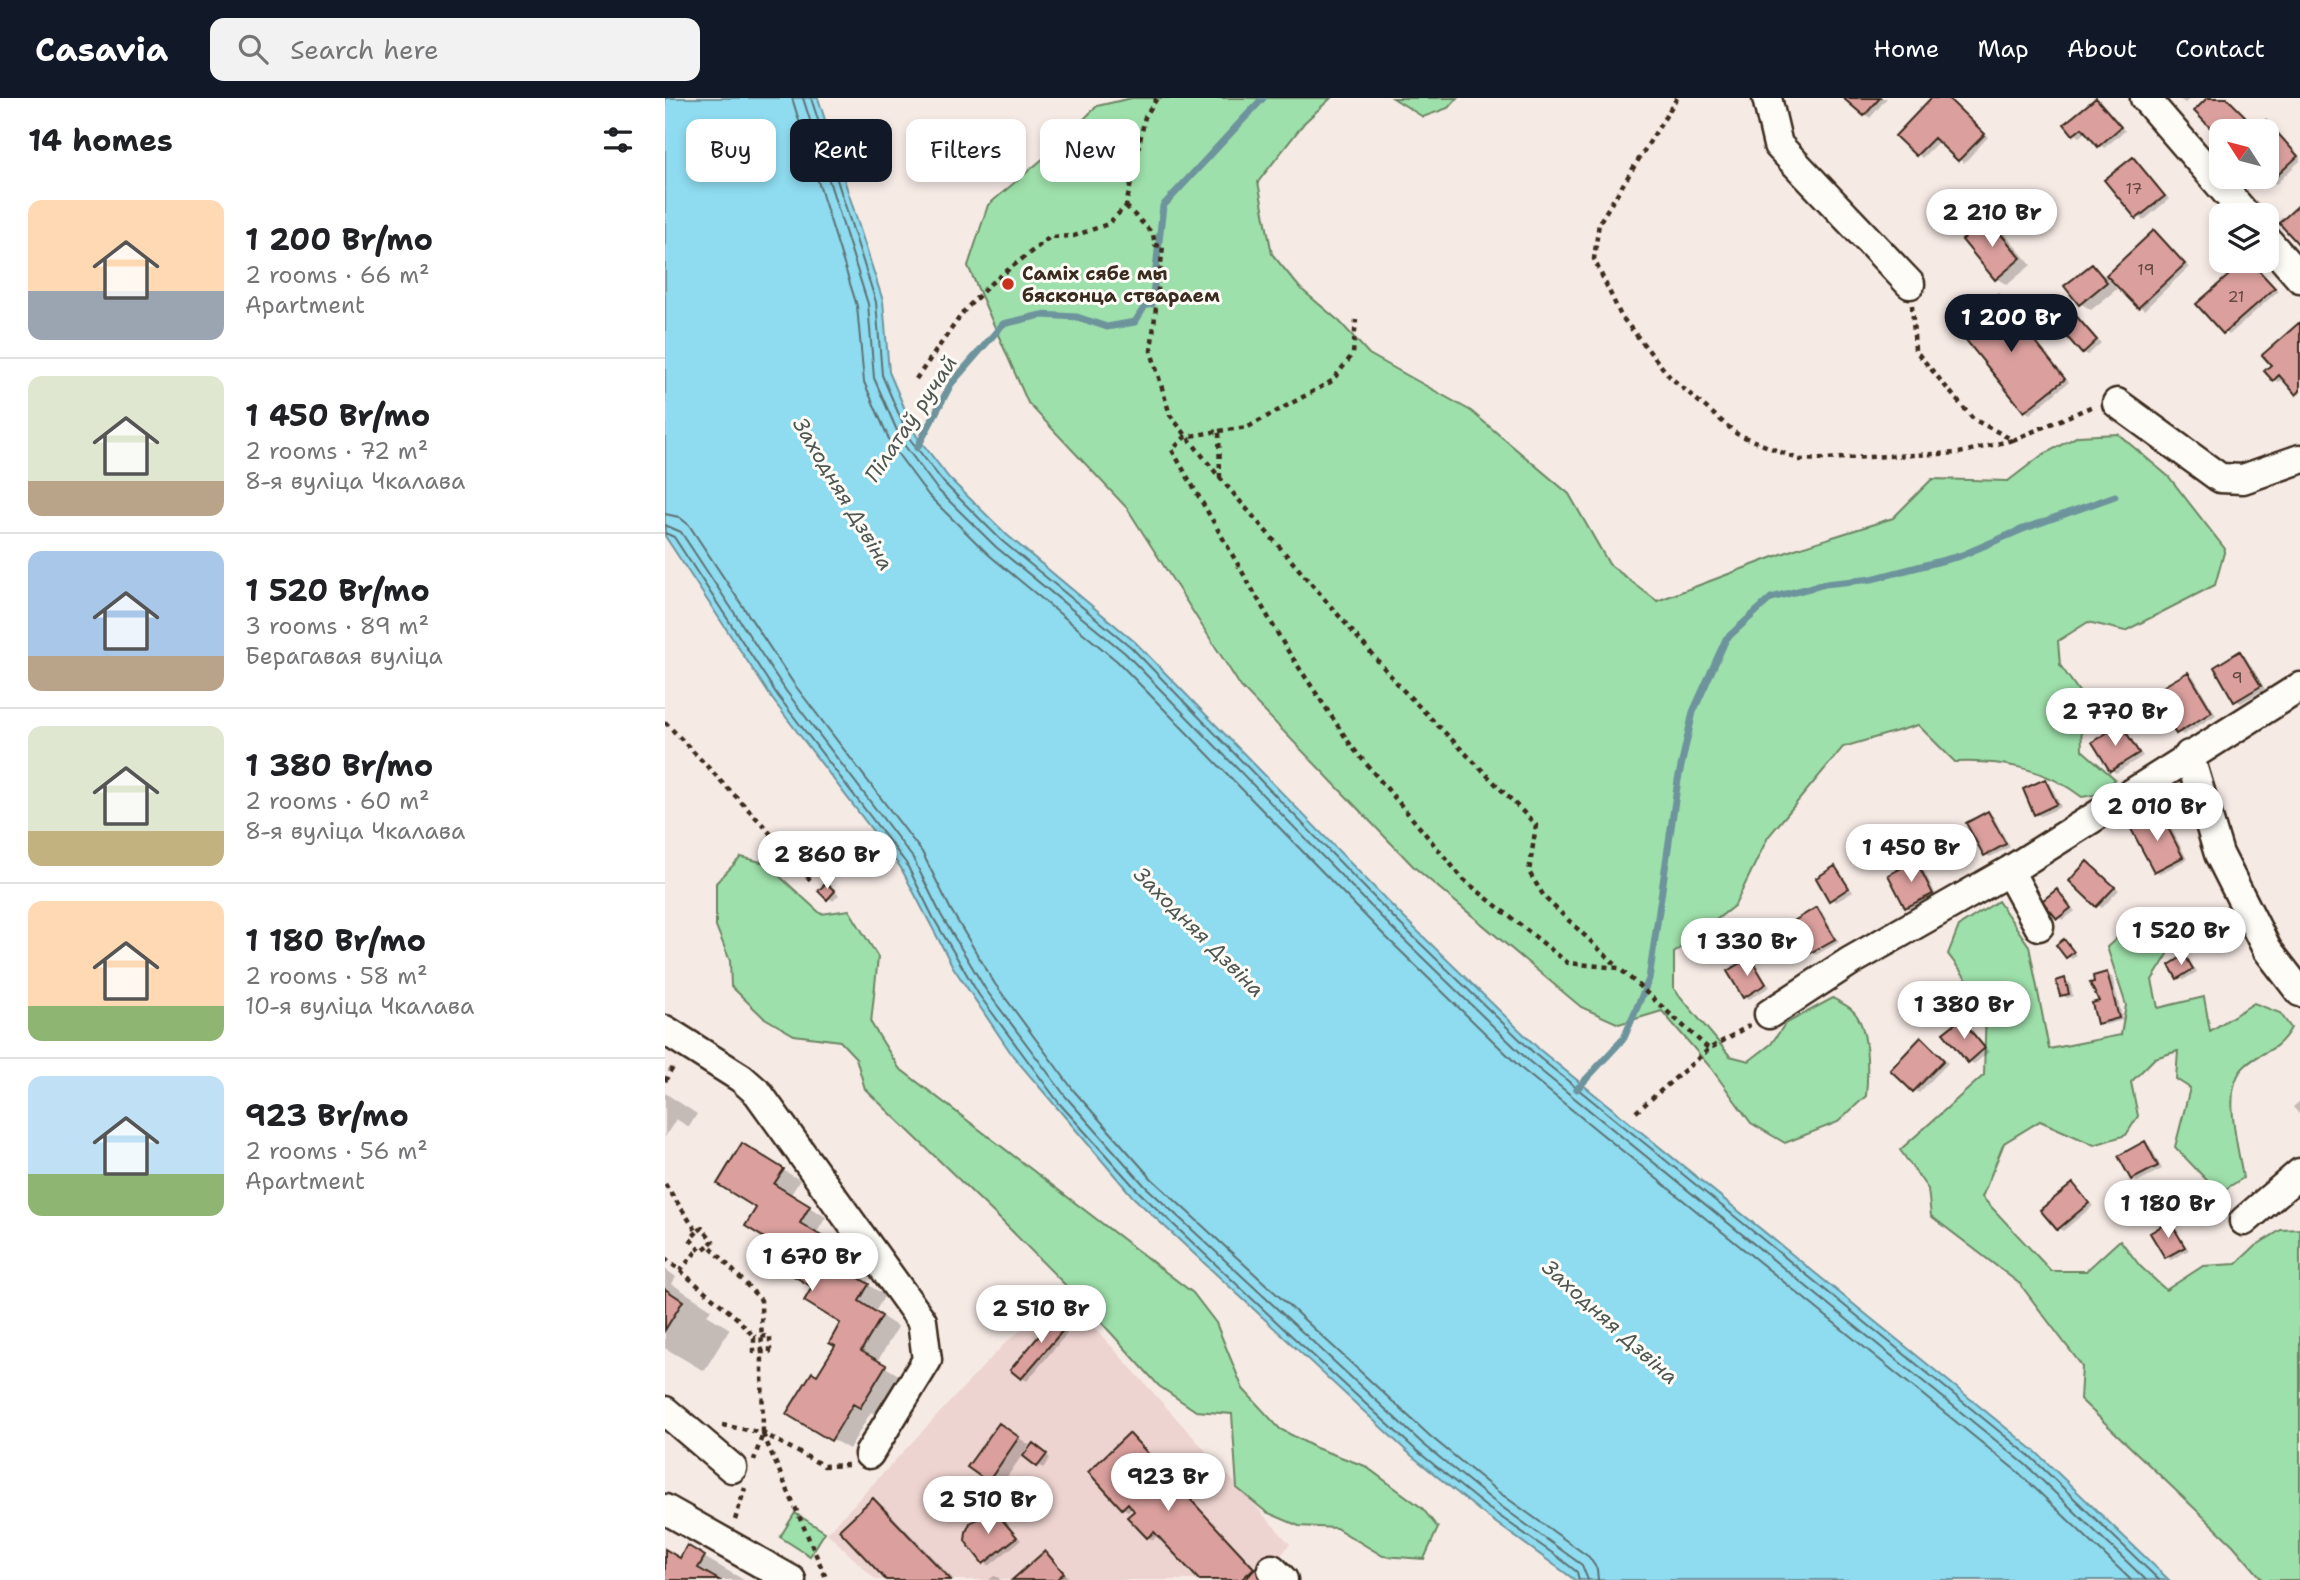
<!DOCTYPE html>
<html lang="en">
<head>
<meta charset="utf-8">
<style>
	:root { --surface:#fff; --page:#f2f2f2; --text:#202124; --muted:#757577; --line:#e0e0e0; --accent:#111827 }
	body { margin:0; font-family:"Shantell Sans",sans-serif; background:var(--page); color:var(--text); height:100vh; display:flex; flex-direction:column; font-size:26px; white-space:nowrap }
	* { box-sizing:border-box; margin:0 }
	p { font-size:23px; color:var(--muted) }
	.icon { flex:none; width:38px; height:38px; fill:none; stroke:currentColor; stroke-width:2; stroke-linecap:round; stroke-linejoin:round }
	.map { position:relative; flex:1; overflow:hidden }
	.side { display:flex; flex-direction:column; background:var(--surface); width:665px }
	.side>* { flex:none }
	.top-card { position:absolute; left:21px; top:21px; width:665px; height:63px; display:flex; gap:14px }
	.needle { width:46px; rotate:306deg }
	.controls { position:absolute; left:1544px; top:21px; display:grid; gap:14px }
	.controls a { display:grid; place-items:center; width:70px; height:70px; border-radius:14px; background:var(--surface); box-shadow:0 4px 10px #0003; font-size:35px }
	.price { position:absolute; translate:-50% -60px; padding:0 16px; border-radius:24px; background:#fff; color:#222; font-size:23px; line-height:46px; filter:drop-shadow(0 2px 4px #0008) }
	.price::after { content:''; position:absolute; left:50%; top:42px; width:21px; height:16px; margin-left:-10px; background:inherit; clip-path:polygon(0 0,100% 0,50% 100%) }
	.price.current { background:var(--accent); color:#fff }
	ul { padding:0; list-style:none }
	li { display:flex; align-items:center; gap:21px; height:175px; padding:0 28px }
	li+li { border-top:2px solid var(--line) }
	li span { display:grid; place-items:center; flex:none; width:196px; height:140px; border-radius:14px; color:#555 }
	li>.icon { margin-inline-start:auto }
	span .icon { width:84px; height:84px; fill:#fffc; stroke-width:1 }
	li b { font-size:30px }
	h2 { display:flex; justify-content:space-between; align-items:center; height:84px; padding:0 28px; font-size:30px }
	.pill { padding:0 24px; border-radius:14px; background:var(--surface); box-shadow:0 4px 10px #0003; font-size:24px; line-height:63px }
	.pill.current { background:var(--accent); color:#fff }
	header { display:flex; align-items:center; gap:42px; box-sizing:border-box; height:98px; padding:0 35px; background:var(--accent); color:#fff }
	header strong { font-size:33px }
	nav { display:flex; gap:38px; margin-inline-start:auto; font-size:24px }
	.search { width:490px; height:63px; background:var(--page); display:flex; align-items:center; gap:18px; box-sizing:border-box; padding:0 24px; border-radius:14px; color:var(--muted); font-size:26px }
	main { display:flex; flex:1; min-height:0 }
	.map>svg:first-child { display:block }
	.built { fill:#eed4d0 }
	.green { fill:#9ee0ab; stroke:#6c8564; stroke-width:2 }
	.water { fill:#8fdbf0; stroke:#6d949c; stroke-width:2 }
	.shadow { fill:#0003 }
	.lines { fill:none; stroke-linecap:round; stroke-linejoin:round }
	.shore { stroke:#5d7172; stroke-width:2 }
	.stream { stroke:#6d949c; stroke-width:7 }
	.building { fill:#dba09e; stroke:#3b2a1e; stroke-width:2 }
	.minor-casing { stroke:#3b2a1e; stroke-width:33 }
	.path { stroke:#3b2a1e; stroke-width:4.5; stroke-dasharray:5 5; stroke-linecap:butt }
	.minor { stroke:#fdfcf7; stroke-width:28 }
	.poi-dot { fill:#c8321e; stroke:#fdfcf7; stroke-width:2.5 }
	.labels { text-anchor:middle; stroke-width:6; stroke-linejoin:round; paint-order:stroke }
	.number-label { font-size:16px; fill:#63483e }
	.poi-label { font-size:19px; font-weight:bold; fill:#3b2a1e; stroke:#fdfcf7; text-anchor:start }
	.water-label { font-size:21px; font-style:italic; fill:#505652; stroke:#fdfcf7 }
</style>
</head>
<body>
<header>
<strong>Casavia</strong>
<div class="search"><svg class="icon" aria-label="search" viewBox="0 0 24 24"><circle cx="10" cy="10" r="6"/><path d="M15 15l6 6"/></svg>Search here</div>
<nav><a>Home</a><a>Map</a><a>About</a><a>Contact</a></nav>
</header>
<main>
<section class="side">
<h2>14 homes<svg class="icon" aria-label="filters" viewBox="0 0 24 24"><path d="M4 7h16M4 17h16"/><circle cx="9" cy="7" r="2"/><circle cx="15" cy="17" r="2"/></svg></h2>
<ul>
<li><span style="background:linear-gradient(#ffd9b3 65%,#9aa5b1 0)"><svg class="icon" aria-label="home" viewBox="0 0 24 24"><path d="M3 11l9-7 9 7M6 9v11h12V9"/></svg></span><div><b>1 200 Br/mo</b><p>2 rooms · 66 m²</p><p>Apartment</p></div></li>
<li><span style="background:linear-gradient(#dfe7d0 75%,#b9a48a 0)"><svg class="icon" aria-label="home" viewBox="0 0 24 24"><path d="M3 11l9-7 9 7M6 9v11h12V9"/></svg></span><div><b>1 450 Br/mo</b><p>2 rooms · 72 m²</p><p>8-я вуліца Чкалава</p></div></li>
<li><span style="background:linear-gradient(#a9c7e8 75%,#b9a48a 0)"><svg class="icon" aria-label="home" viewBox="0 0 24 24"><path d="M3 11l9-7 9 7M6 9v11h12V9"/></svg></span><div><b>1 520 Br/mo</b><p>3 rooms · 89 m²</p><p>Берагавая вуліца</p></div></li>
<li><span style="background:linear-gradient(#dfe7d0 75%,#c2b280 0)"><svg class="icon" aria-label="home" viewBox="0 0 24 24"><path d="M3 11l9-7 9 7M6 9v11h12V9"/></svg></span><div><b>1 380 Br/mo</b><p>2 rooms · 60 m²</p><p>8-я вуліца Чкалава</p></div></li>
<li><span style="background:linear-gradient(#ffd9b3 75%,#8fb573 0)"><svg class="icon" aria-label="home" viewBox="0 0 24 24"><path d="M3 11l9-7 9 7M6 9v11h12V9"/></svg></span><div><b>1 180 Br/mo</b><p>2 rooms · 58 m²</p><p>10-я вуліца Чкалава</p></div></li>
<li><span style="background:linear-gradient(#bfe0f5 70%,#8fb573 0)"><svg class="icon" aria-label="home" viewBox="0 0 24 24"><path d="M3 11l9-7 9 7M6 9v11h12V9"/></svg></span><div><b>923 Br/mo</b><p>2 rooms · 56 m²</p><p>Apartment</p></div></li>
</ul>
</section>
<div class="map">
<svg width="1635" height="1482" viewBox="0 0 1635 1482">
	<rect width="100%" height="100%" fill="#f6eae5"/>
	<filter id="ink" filterUnits="userSpaceOnUse"><feTurbulence type="fractalNoise" baseFrequency=".0143" numOctaves="2"/><feDisplacementMap in="SourceGraphic" scale="14" xChannelSelector="R" yChannelSelector="G"/><feConvolveMatrix kernelMatrix="1 2 1 2 8 2 1 2 1" color-interpolation-filters="sRGB"/></filter>
	<g filter="url(#ink)">
		<path class="built" d="M400,1197L625,1446L603,1474L610,1482H211L162,1435L340,1245Z"/>
		<path class="green" d="M467,0H666L640,24L593,84L607,156L635,190L675,224L704,256L806,313L904,396L944,466L992,503L1130,451L1228,420L1267,381L1343,383L1377,357L1413,338L1453,336L1504,379L1560,451L1550,487L1460,533L1423,524L1393,543L1395,567L1415,595L1417,652L1450,681L1440,695L1417,699C1379,670 1336,662 1290,664L1253,627L1178,649L1103,739L1070,807L1009,855V891L1065,958L1084,963L1106,946L1120,926L1168,900C1174,904 1182,907 1187,912C1205,928 1203,976 1201,998L1173,1024L1120,1045L1086,1025L1046,970L997,913L954,926L916,909L749,769L576,589L462,410L363,305L303,168L323,107L386,54L432,8Z
			M728,0H792L783,10L758,19Z
			M76,759L100,765L156,816L184,812L213,859L206,925L234,970L528,1195L551,1225L578,1291L615,1331L651,1350L700,1368L757,1410L773,1430L759,1461L718,1458L671,1430L634,1428L601,1414L572,1390L567,1316L531,1313L494,1288L427,1214L336,1122L200,991L191,960L175,943L129,937L98,919L66,888L65,863L51,828V785Z
			M1333,803L1364,848L1384,951L1456,937L1461,907L1442,849L1469,825L1494,830L1507,850L1487,882L1493,910L1539,899L1545,933L1589,905L1615,915L1626,930C1610,957 1598,951 1580,968C1555,990 1574,1051 1578,1080L1554,1095L1510,1049L1525,990L1511,981L1513,953L1490,960L1466,984L1473,1018L1461,1037L1429,1047L1375,1023L1339,1045L1317,1099L1386,1173H1421L1455,1142L1475,1168L1501,1192L1538,1168L1571,1166L1590,1148L1616,1132L1635,1131V1482H1598L1568,1447L1415,1301L1417,1268L1355,1186L1266,1118L1263,1091L1235,1052L1319,977L1321,907L1283,856L1294,828Z
			M130,1415L160,1434L145,1458L115,1439Z"/>
		<path class="water" d="M0,0H153L218,203L224,274L251,337L284,380L342,437L470,544L738,819L875,952L1372,1355L1504,1482H910L816,1414L747,1358L468,1099L348,958L288,869L236,770L108,602L0,438Z"/>
		<path class="shadow" d="M1181,0H1222L1205,20Z
			M1269,0H1283L1323,39L1299,65L1274,43L1257,60L1232,37Z
			M1513,0H1526L1520,5Z
			M1545,0H1562L1583,22L1572,33H1556Z
			M1430,1L1460,33L1439,50L1422,33L1414,39L1401,26Z
			M1601,25L1635,59V63L1611,86L1606,83L1601,33H1592Z
			M1468,61L1504,101L1478,123L1441,82Z
			M1323,123L1334,129L1366,167L1342,187L1331,180Z
			M1489,134L1524,169L1479,212L1445,178L1442,180L1452,191L1426,212L1415,205L1427,168L1441,179Z
			M1584,163L1613,193L1564,237L1534,206Z
			M1333,199L1404,284L1365,316L1360,313Z
			M1399,206L1436,245L1423,257L1418,254Z
			M1635,226V297L1619,280L1614,284L1609,281L1608,267Z
			M1575,555L1580,558L1600,591L1576,605L1571,602Z
			M1523,576L1528,578L1551,617L1518,637L1513,634Z
			M1456,628L1478,658L1451,675L1446,672Z
			M1380,683L1385,685L1396,709L1376,718L1371,716Z
			M1323,715L1328,718L1345,749L1325,759L1320,756Z
			M1496,718L1501,720L1522,761L1495,776L1490,773Z
			M1251,764L1256,767L1272,799L1246,812L1242,809Z
			M1428,768L1454,792L1437,810L1432,807Z
			M1170,770L1188,794L1171,804L1166,801Z
			M166,790L174,797L168,803L155,793Z
			M1392,794L1410,813L1398,822L1393,819Z
			M1152,811L1157,814L1174,844L1151,857L1146,854Z
			M1399,843L1412,857L1407,861L1402,858Z
			M1521,859L1532,874L1518,882L1513,879Z
			M1085,861L1105,889L1084,901L1079,898Z
			M1442,876L1447,879L1458,922L1439,927L1434,925L1436,904L1427,887Z
			M1400,882L1405,885L1408,898L1402,900L1397,897Z
			M1296,923L1324,954L1309,966L1304,963Z
			M1261,944L1283,965L1254,995L1249,992Z
			M0,995L32,1016L24,1029L11,1021L0,1039Z
			M1635,1003V1017L1628,1009Z
			M1480,1045L1485,1048L1497,1071L1472,1084L1467,1081Z
			M77,1048L135,1082L125,1098L161,1119L151,1136L189,1159L180,1173L220,1197L210,1214L233,1229L212,1264L237,1279L213,1318L206,1314L184,1351L124,1316L153,1279L173,1248L178,1225L118,1149L93,1109Z
			M1408,1087L1428,1108L1398,1133L1393,1130Z
			M1505,1125L1524,1152L1506,1162L1501,1159Z
			M0,1171L11,1179L7,1186L46,1211L42,1217L65,1231L39,1273L0,1250Z
			M401,1218L410,1226L362,1283L357,1280L348,1272Z
			M345,1333L364,1347L359,1355L361,1356L373,1350L385,1360L378,1370L358,1356L335,1389L324,1382Z
			M465,1338L591,1472L613,1482H536L494,1436L488,1442L483,1439L472,1413L468,1408L463,1413L458,1410Z
			M208,1402L219,1409L289,1482H223Z
			M334,1419L356,1442L324,1468L302,1442Z
			M23,1450L79,1482H0V1453L15,1462Z
			M381,1456L403,1479L399,1482H350Z
			M329,1478L334,1480L335,1482H324Z"/>
		<g class="lines">
			<path class="shore" d="M127,0L192,208L199,284L227,348L264,398L324,457L452,563L719,837L858,972L1354,1375L1466,1482
				M138,0L203,206L209,280L237,344L272,391L331,449L460,555L727,830L865,964L1361,1367L1481,1482
				M146,0L211,204L217,277L244,340L279,385L337,443L466,549L733,824L871,957L1367,1360L1494,1482
				M0,416L14,419L24,427L129,586L257,754L286,812L330,886L409,993L487,1081L765,1338L832,1393L924,1459L932,1471L933,1482
				M0,427L16,434L121,593L248,760L276,817L321,892L401,999L480,1088L758,1346L826,1401L917,1467L923,1482
				M0,435L9,439L113,598L241,765L269,821L314,897L394,1005L474,1094L616,1228L752,1353L820,1408L893,1459L912,1474L914,1482"/>
			<path class="stream" d="M252,350L286,286L338,226L376,217L412,219L442,229L470,224L480,208L487,206L498,108L598,0
				M912,991L959,940L984,881L1013,682L1028,614L1061,541L1106,500L1160,486L1207,481L1295,458L1358,431L1450,398"/>
		</g>
		<path class="building" d="M1178,0H1215L1199,18Z
			M1266,0H1283L1320,36L1293,63L1269,40L1251,58L1230,38Z
			M1431,0L1456,29L1433,49L1417,30L1408,37L1399,26Z
			M1542,0H1562L1580,18L1564,33H1556V41L1529,13Z
			M1601,22L1633,58L1605,84L1600,79L1601,33H1589Z
			M1468,59L1500,98L1471,121L1439,82Z
			M1635,106V148L1614,125Z
			M1323,121L1356,160L1330,182L1297,142Z
			M1489,132L1520,166L1473,210L1441,177Z
			M1580,163H1585L1610,190L1558,236L1531,206Z
			M1427,166L1442,184L1414,207L1399,188Z
			M1333,197L1400,281L1359,314L1292,231Z
			M1399,204L1432,242L1417,256L1384,218Z
			M1635,224V293L1631,297L1614,277L1608,283L1599,273L1606,267L1597,257Z
			M1575,553L1596,588L1569,604L1549,569Z
			M1523,574L1547,614L1511,636L1487,595Z
			M1456,626L1474,655L1445,673L1427,644Z
			M1380,681L1392,706L1369,717L1358,691Z
			M1323,713L1341,746L1319,758L1301,725Z
			M1496,716L1518,759L1489,774L1466,731Z
			M1251,762L1268,796L1240,810L1223,777Z
			M1422,763L1450,789L1431,809L1404,783Z
			M1170,768L1184,790L1164,803L1151,780Z
			M161,785L170,793L162,802L153,793Z
			M1392,791L1406,810L1392,821L1377,803Z
			M1152,809L1170,841L1145,855L1127,824Z
			M1399,841L1409,854L1401,860L1391,847Z
			M1520,857L1528,871L1512,881L1504,867Z
			M1085,859L1101,886L1078,900L1062,873Z
			M1442,874L1454,920L1432,926L1427,905L1434,903L1425,885L1429,884L1428,878Z
			M1400,880L1404,896L1395,898L1391,883Z
			M1296,921L1320,950L1303,965L1278,935Z
			M1256,939L1279,962L1248,994L1225,972Z
			M1480,1043L1493,1068L1466,1082L1453,1058Z
			M77,1045L119,1071L109,1086L145,1108L135,1125L173,1148L164,1162L204,1186L194,1203L217,1218L196,1253L221,1267L195,1310L188,1306L166,1343L121,1316L147,1274L152,1277L170,1248L164,1245L175,1225L139,1203L147,1189L107,1165L116,1150L80,1128L91,1110L52,1086Z
			M1408,1085L1424,1105L1392,1132L1375,1112Z
			M1505,1123L1520,1149L1500,1160L1485,1135Z
			M0,1191L18,1203L0,1232Z
			M395,1213L406,1223L356,1281L345,1272Z
			M334,1325L354,1339L323,1384L302,1369Z
			M464,1335L589,1470L576,1482H534L489,1434L482,1440L462,1419L469,1413L463,1405L457,1411L423,1374Z
			M368,1345L382,1356L372,1369L358,1358Z
			M208,1400L286,1482H221L174,1432Z
			M324,1414L334,1418L352,1439L318,1466L300,1443L301,1434L305,1425Z
			M22,1447L40,1458L33,1470L54,1482H0V1451L15,1460Z
			M380,1453L399,1475L391,1482H347Z
			M595,1465L614,1482H580Z"/>
		<g class="lines">
			<g class="minor-casing">
				<path id="minor" d="M1102,0L1113,47L1245,186
					M1480,0L1581,117
					M1601,141L1635,180
					M1452,305L1555,380L1578,381L1635,361
					M1524,657L1554,756L1602,851L1635,894
					M1344,773L1374,828
					M1104,916L1184,864L1344,773L1635,589
					M0,932L76,980L93,995L257,1223L262,1262L204,1356
					M1579,1123L1635,1075
					M0,1313L67,1370
					M0,1411L126,1482
					M607,1471L618,1482"/>
			</g>
			<path class="path" d="M1012,0L934,125L929,161L956,218L1005,279L1072,336L1135,362L1294,355L1348,342
				M461,108L488,136L490,147L498,148L486,253L505,317L555,380L738,592L871,727L864,774L880,800L953,869
				M1247,207L1250,252L1308,321L1348,342L1428,308
				M251,281L299,213L325,186L385,139L409,138L443,126L461,108L480,19L492,0
				M554,333L583,329L667,283L688,256L691,222
				M555,380L554,333L520,339L507,352L621,550L687,649L799,782L903,865L954,870L1044,951L1085,927
				M0,624L98,727L145,782
				M0,983L10,966
				M971,1014L1044,951
				M0,1086L32,1134L37,1130L48,1143L44,1147L96,1202L98,1335L89,1362
				M32,1134L25,1141L36,1153L44,1147
				M0,1160L73,1221L89,1239V1254H105V1238L89,1239
				M15,1173L34,1150
				M57,1327L98,1335L159,1368L183,1367
				M98,1336L162,1482
				M70,1422L80,1390"/>
			<use href="#minor" class="minor"/>
		</g>
	</g>
	<circle class="poi-dot" cx="343" cy="186" r="7"/>
	<g class="labels">
		<g class="number-label">
			<text x="1469" y="96">17</text>
			<text x="1481" y="177">19</text>
			<text x="1571" y="204">21</text>
			<text x="1572" y="585">9</text>
		</g>
		<g class="poi-label">
			<text x="357" y="182">Саміх сябе мы<tspan x="357" dy="22">бясконца ствараем</tspan></text>
		</g>
		<g class="water-label">
			<text transform="translate(246 321) rotate(-56)" y="7">Пілатаў ручай</text>
			<text transform="translate(178 396) rotate(59)" y="7">Заходняя Дзвіна</text>
			<text transform="translate(534 834) rotate(45)" y="7">Заходняя Дзвіна</text>
			<text transform="translate(945 1224) rotate(42)" y="7">Заходняя Дзвіна</text>
		</g>
	</g>
</svg>
<div class="controls">
<a><svg class="needle" viewBox="-14 -14 28 28"><path d="M0-13l5 13h-10z" fill="#e53935"/><path d="M0 13l5-13h-10z" fill="#757577"/></svg></a>
<a><svg class="icon" aria-label="layers" viewBox="0 0 24 24"><path d="M12 4l9 5-9 5-9-5zM3 14l9 5 9-5"/></svg></a>
</div>
<b class="price" style="left:1327px;top:151px">2 210 Br</b>
<b class="price current" style="left:1346px;top:256px">1 200 Br</b>
<b class="price" style="left:1450px;top:650px">2 770 Br</b>
<b class="price" style="left:1492px;top:745px">2 010 Br</b>
<b class="price" style="left:1246px;top:786px">1 450 Br</b>
<b class="price" style="left:162px;top:793px">2 860 Br</b>
<b class="price" style="left:1516px;top:869px">1 520 Br</b>
<b class="price" style="left:1082px;top:880px">1 330 Br</b>
<b class="price" style="left:1299px;top:943px">1 380 Br</b>
<b class="price" style="left:1503px;top:1142px">1 180 Br</b>
<b class="price" style="left:147px;top:1195px">1 670 Br</b>
<b class="price" style="left:376px;top:1247px">2 510 Br</b>
<b class="price" style="left:503px;top:1415px">923 Br</b>
<b class="price" style="left:323px;top:1438px">2 510 Br</b>
<div class="top-card">
<a class="pill">Buy</a>
<a class="pill current">Rent</a>
<a class="pill">Filters</a>
<a class="pill">New</a>
</div>
</div>
</main>
</body>
</html>
